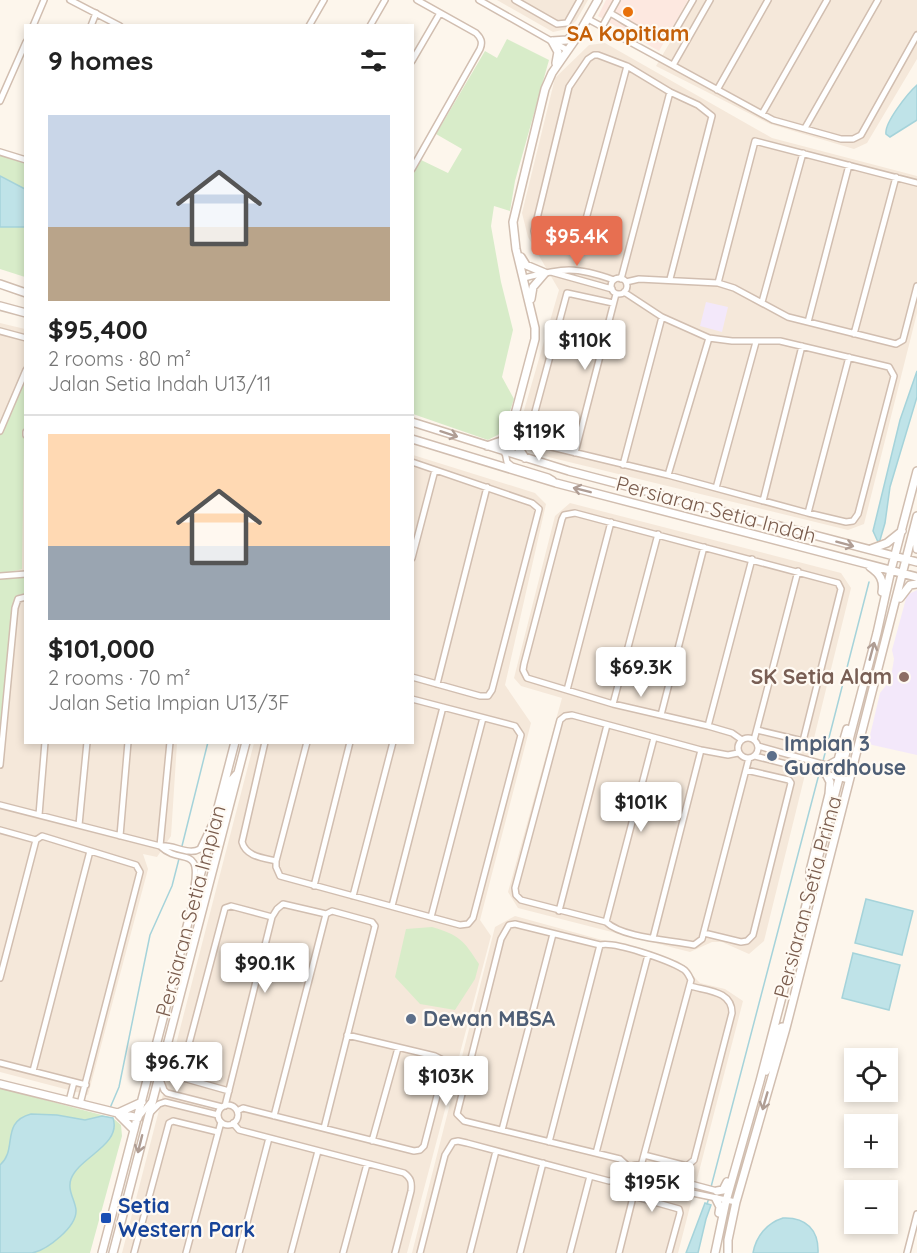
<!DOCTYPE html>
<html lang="en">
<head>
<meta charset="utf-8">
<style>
	:root { --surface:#fff; --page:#f6f6f6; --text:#222; --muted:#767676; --line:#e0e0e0; --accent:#e76f51 }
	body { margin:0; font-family:Quicksand,sans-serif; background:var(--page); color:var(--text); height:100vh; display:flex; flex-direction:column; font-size:22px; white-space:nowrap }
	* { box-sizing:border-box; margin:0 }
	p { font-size:20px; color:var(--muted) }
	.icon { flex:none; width:33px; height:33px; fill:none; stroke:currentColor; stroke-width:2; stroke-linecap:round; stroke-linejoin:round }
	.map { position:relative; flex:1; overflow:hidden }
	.details { position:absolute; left:24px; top:24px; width:390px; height:720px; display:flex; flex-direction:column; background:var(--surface); border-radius:0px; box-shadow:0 3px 9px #0003 }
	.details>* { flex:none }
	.fabs { position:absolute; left:844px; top:1048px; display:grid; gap:12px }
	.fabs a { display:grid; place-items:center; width:54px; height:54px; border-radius:0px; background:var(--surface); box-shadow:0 3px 9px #0003; font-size:30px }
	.price { position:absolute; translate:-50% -51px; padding:0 14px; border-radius:6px; background:#fff; color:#222; font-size:20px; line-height:39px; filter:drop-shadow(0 2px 3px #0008) }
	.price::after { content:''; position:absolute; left:50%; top:36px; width:18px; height:14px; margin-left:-9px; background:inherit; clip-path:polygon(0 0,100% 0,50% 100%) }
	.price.on { background:var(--accent); color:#fff }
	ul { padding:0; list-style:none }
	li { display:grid; align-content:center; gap:12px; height:318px; padding:0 24px }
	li+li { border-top:2px solid var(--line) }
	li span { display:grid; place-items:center; height:186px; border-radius:0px; color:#555 }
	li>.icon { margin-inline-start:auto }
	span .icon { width:108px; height:108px; fill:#fffc; stroke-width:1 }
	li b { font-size:26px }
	h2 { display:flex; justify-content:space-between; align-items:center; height:72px; padding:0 24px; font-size:26px }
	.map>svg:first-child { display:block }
	.residential { fill:#f5e8da }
	.commercial { fill:#fde8e0 }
	.education { fill:#f3e8fa }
	.green { fill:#d8ecc9 }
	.water { fill:#bfe3e8; stroke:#a5d3da; stroke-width:1.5 }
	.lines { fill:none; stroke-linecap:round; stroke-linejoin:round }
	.stream { stroke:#a5d3da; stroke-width:1.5 }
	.minor-casing { stroke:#d1beb0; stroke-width:8 }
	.tertiary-casing { stroke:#d1beb0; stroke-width:10 }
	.minor { stroke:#fff; stroke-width:5 }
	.tertiary { stroke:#fff; stroke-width:7 }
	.oneway { stroke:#af9d94 }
	.food-dot { fill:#e8710a; stroke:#fffaf3; stroke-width:2 }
	.education-dot { fill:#8d6e63; stroke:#fffaf3; stroke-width:2 }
	.service-dot { fill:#5c6f8a; stroke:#fffaf3; stroke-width:2 }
	.transit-dot { fill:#1a4fb4; stroke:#fffaf3; stroke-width:2 }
	.labels { text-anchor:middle; stroke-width:4.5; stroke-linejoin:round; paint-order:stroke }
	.food-label { font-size:21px; font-weight:bold; fill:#c56008; stroke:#fffaf3 }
	.street-label { font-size:21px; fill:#7a5c4d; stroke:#fffaf3 }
	.education-label { font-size:21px; font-weight:bold; fill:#785e54; stroke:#fffaf3; text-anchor:end }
	.service-label { font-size:21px; font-weight:bold; fill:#4e5e75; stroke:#fffaf3; text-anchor:start }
	.transit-label { font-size:21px; font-weight:bold; fill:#164399; stroke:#fffaf3; text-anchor:start }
</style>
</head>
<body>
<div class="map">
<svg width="917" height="1253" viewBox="0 0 917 1253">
	<rect width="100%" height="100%" fill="#fdf6ec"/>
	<path class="residential" d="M497,0H588L576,21L567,29L553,32Z
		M695,0H917V59L867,143L854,149L770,124L656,66Z
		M605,43L772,138L917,176V313L864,524L848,530L532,453L518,431L559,290L528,237L522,213L555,78L589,45Z
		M0,323L25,329L26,742L177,743L171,836L157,857L143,854L148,869L88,1095L0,1072Z
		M413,455L535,493L546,504L505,685L531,723L480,920L491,936L407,1253H122L254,743L412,742Z
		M570,503L841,573L851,588L764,941L749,954L722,942H712L690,952L518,908L508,892L562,698L521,686L514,678L555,516Z
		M515,916L678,961L700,983L725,989L743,1001L678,1253H412L495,927Z"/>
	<path class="commercial" d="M606,0H688L659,51L598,16Z"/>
	<path class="education" d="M706,302L728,307L722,332L700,326Z
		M917,590V755L868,744L880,693L888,683L892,671L894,659L892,650L907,595Z"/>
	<path class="green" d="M507,39L549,60L515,181L510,211L494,206L491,226L501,282L513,330L502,377L514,399L503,432L488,440L413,414V171L419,159L448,173L462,149L436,134L485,51L497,58Z
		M0,155L25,163V189L0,176Z
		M12,226L25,227V277L0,269V227Z
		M25,370L22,569L0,575V431Z
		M0,577H25V594L17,595L13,603L0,739Z
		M432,927C460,935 464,941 479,964L475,979L455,1010L420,1004L395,977L406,929Z
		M0,1088L113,1118L121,1125L122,1136L90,1253H0Z"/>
	<path class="water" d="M917,85V120L890,137L886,134C884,123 908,93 917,85Z
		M0,176L25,189V227H0Z
		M917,371V397L890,487L885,523L880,540L878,542L873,531L900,420Z
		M866,899L913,911L902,955L855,943Z
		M853,953L900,965L889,1010L842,998Z
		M31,1114L57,1115L85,1120L102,1116L113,1118C122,1145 79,1157 71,1179C67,1190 75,1200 76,1210C77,1227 47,1250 32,1253C23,1253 10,1253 0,1253V1165C18,1150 0,1122 31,1114Z
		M705,1203L711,1205L706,1219L698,1253H686Z
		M783,1218C806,1217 819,1230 818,1253H753C756,1236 767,1223 783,1218Z"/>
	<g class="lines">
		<path class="stream" d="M823,761L869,582
			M182,846L208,742
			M110,1108L119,1087L150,935L172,886L181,851
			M711,1187L819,774
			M707,1204L709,1198"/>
		<g class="minor-casing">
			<path id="minor" d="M70,0L120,26
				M479,0L567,50
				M515,0L557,24L567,23L580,0
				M610,13C626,21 655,45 672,36L693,0
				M588,19L773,120L841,139H853L861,135L917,35
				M33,26L44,0
				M91,26L96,13
				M309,26L324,0
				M370,26L385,0
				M602,27L617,0
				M412,61L440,13
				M673,65L710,0
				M627,66L578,249L539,241L536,239L534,231L569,87L588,59L594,55H598L627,66L670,92L698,105L712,116L670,279
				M717,90L768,0
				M0,101L26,42
				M762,114L827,0
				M805,128L878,0
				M0,152L26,160
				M412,169L480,49C483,42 481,38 476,33L417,0
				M551,272L612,289
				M611 286a8 8 0 1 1 16 0a8 8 0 1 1-16 0Z
				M524,278C563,268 575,266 614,280
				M621,279L670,92
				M626,282L639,279L718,283L734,288L788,317L896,344L903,340L917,286
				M718,283L755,141L917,183
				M762,302L803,153
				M613,303L567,293L529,434L535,443L668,475L808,513L846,522L853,521L858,514L894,376L889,367L780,341H732L709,338L662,317L624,292
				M808,322L849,165
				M0,331L26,338
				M854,334L896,177
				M0,431L26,370
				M26,432V435
				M505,452L507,462L512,466L548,477L553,480
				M575,453L616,294
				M412,462L532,503L539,509L492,690L488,696H480L412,677
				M623,465L662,317
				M668,475L709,338
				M716,488L756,342
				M763,501L802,346
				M808,513L849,357
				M412,558L435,470
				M0,576L26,574
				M437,684L487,487
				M567,690L611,522
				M613,704L658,534
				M661,715L704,547
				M708,726L752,559
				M738 748a10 10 0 1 1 20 0a10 10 0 1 1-20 0Z
				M742,740L732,733L708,726L613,704L527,678L523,670L524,664L562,519L564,515L575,513L838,583L841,589L803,741L757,730
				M754,740L798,571
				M265,742L242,842C246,857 264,858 276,861
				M307,742L276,861V867L280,876L460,925L468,924L473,918L521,735L515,726L412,699
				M758,746L851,772
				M738,753L728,755L701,750L572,715L565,716L560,720L515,888L516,895L521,900L606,922C623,938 670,940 694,945L702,939L749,758
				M755,756L849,780
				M0,765L15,608L18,599L26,597
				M0,805L160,846C173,844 188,856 200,849L211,826
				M39,815L45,742
				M79,825L87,742
				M0,830L36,840L42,836L136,865L140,872L80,1104
				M120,836L128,742
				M160,846L170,742
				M160,846C181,866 201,844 194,887
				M314,886L350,742
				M353,896L393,742
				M392,906L443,707
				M559,911L607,725
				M431,917L483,718
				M606,922L654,738
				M704,933L741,942L747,941L753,935L791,783L789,780L746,770
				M653,938L701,750
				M0,978L36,840
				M0,1063L86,1085
				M33,1071L90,851
				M159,1077L164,1090L167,1093L222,1107
				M229,1091L183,1078L181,1074L225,908L231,906L272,917
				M69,1101L74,1082
				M218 1115a10 10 0 1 1 20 0a10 10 0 1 1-20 0Z
				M225,1106L272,917L277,909L283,904L326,914L332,911L372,922L375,926L324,1128
				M237,1111L243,1108L414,1151L420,1150L424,1146L445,1065L441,1059L435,1056L347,1035
				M150,1113L159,1104L165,1102L218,1115
				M274,1116L326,914
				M138,1118L150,1103
				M233,1123L239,1130L404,1173C411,1178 412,1182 411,1191L395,1253
				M502,1130L553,934
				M372,1141L398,1048
				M549,1142L600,945
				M596,1153L648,955
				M644,1155L687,1166L694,1160L732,1013C732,991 708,991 690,986
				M627 1175a10 10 0 1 1 20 0a10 10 0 1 1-20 0Z
				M630,1168L620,1159L464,1121L457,1114L501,939L509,925L515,924L600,945C614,941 668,960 683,969C687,971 689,976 691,980L641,1166
				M646,1172L717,1191
				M644,1183L736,1202
				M633,1196L679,1209L680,1213L669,1253
				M134,1253L169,1123L173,1121L218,1132
				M186,1253L221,1122
				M239,1253L269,1138
				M291,1253L318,1151
				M343,1253L367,1164
				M420,1253L445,1155L453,1142L458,1141L467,1143L609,1181L628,1178
				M470,1253L496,1151
				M520,1253L543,1163
				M570,1253L590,1176
				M619,1253L636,1185
				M907,1253L917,1214"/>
		</g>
		<g class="tertiary-casing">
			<path id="tertiary" d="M552,41L567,40L576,33
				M552,41L558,52L556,63
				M521,257L526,265L545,273L533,287L531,299
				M0,284L26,293
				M0,306L26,313
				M412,422L569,471L917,562
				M512,432L516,444L525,458
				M412,439L556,483L917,577
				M487,446L501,441L508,434
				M505,452L535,339V328L516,249L513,222L545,89L552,73L577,37L598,0
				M916,534L917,549
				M871,549L887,543L902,531
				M870,567C880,574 884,580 882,592
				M900,598L910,585L917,584
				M829,765L838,760L847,729
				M218,807L219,811L222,812L231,781L236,775
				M810,878V871L829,794L830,782L826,774
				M766,1071L770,1062L779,1029L782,1027L786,1028
				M0,1084L138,1118
				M118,1113L142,1102
				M119,1115L134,1130
				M717,1191L723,1190L727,1182
				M716,1199L720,1207L719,1213
				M102,1253L235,742
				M113,1253L246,742
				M715,1253L726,1201L760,1081L877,633L891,570L917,471
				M728,1253V1240L736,1202L786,1028L917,516"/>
		</g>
		<use href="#minor" class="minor"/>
		<use href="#tertiary" class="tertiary"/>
	</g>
	<defs><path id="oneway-shaft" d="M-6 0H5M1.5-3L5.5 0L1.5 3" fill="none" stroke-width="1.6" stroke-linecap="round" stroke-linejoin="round" transform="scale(1.5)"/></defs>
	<g class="oneway">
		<use href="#oneway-shaft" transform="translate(449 434) rotate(18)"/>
		<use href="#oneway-shaft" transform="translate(582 490) rotate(-166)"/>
		<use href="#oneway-shaft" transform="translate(845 544) rotate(15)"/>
		<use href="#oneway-shaft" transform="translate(872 651) rotate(-75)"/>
		<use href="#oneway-shaft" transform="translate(765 1101) rotate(106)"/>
		<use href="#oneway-shaft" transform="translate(140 1144) rotate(104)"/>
	</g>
	<circle class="food-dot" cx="628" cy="12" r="6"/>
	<circle class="education-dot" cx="904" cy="677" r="6"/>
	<g class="service-dot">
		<circle cx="772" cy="756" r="6"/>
		<circle cx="411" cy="1019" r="6"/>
	</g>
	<rect class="transit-dot" x="100" y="1212" width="12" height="12" rx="3"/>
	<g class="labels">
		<g class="food-label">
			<text x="628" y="41">SA Kopitiam</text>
		</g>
		<g class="street-label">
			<text transform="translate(716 510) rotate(15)" y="7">Persiaran Setia Indah</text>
			<text transform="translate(808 897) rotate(-75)" y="7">Persiaran Setia Prima</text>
			<text transform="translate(191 911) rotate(-75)" y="7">Persiaran Setia Impian</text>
		</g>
		<g class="education-label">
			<text x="892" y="684">SK Setia Alam</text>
		</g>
		<g class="service-label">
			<text x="784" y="751">Impian 3<tspan x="784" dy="24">Guardhouse</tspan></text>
			<text x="423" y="1026">Dewan MBSA</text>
		</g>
		<g class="transit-label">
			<text x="118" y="1213">Setia<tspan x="118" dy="24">Western Park</tspan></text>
		</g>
	</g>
</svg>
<div class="fabs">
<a><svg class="icon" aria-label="locate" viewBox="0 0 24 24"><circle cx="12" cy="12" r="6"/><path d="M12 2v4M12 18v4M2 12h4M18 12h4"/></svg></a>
<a>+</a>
<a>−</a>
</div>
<b class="price on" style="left:577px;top:267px">$95.4K</b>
<b class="price" style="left:585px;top:371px">$110K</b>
<b class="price" style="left:539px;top:462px">$119K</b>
<b class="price" style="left:641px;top:698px">$69.3K</b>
<b class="price" style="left:641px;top:833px">$101K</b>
<b class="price" style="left:265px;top:994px">$90.1K</b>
<b class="price" style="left:177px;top:1093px">$96.7K</b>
<b class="price" style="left:446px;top:1107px">$103K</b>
<b class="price" style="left:652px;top:1213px">$195K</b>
<section class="details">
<h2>9 homes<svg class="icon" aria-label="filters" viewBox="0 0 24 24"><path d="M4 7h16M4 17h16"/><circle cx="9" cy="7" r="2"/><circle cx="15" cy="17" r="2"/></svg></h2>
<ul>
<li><span style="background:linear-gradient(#c9d6e8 60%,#b9a48a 0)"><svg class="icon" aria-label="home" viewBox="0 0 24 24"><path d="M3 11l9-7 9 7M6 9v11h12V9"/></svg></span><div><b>$95,400</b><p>2 rooms · 80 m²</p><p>Jalan Setia Indah U13/11</p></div></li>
<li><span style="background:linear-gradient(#ffd9b3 60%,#9aa5b1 0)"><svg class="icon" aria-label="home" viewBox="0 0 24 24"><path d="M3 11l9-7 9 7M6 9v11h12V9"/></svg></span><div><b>$101,000</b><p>2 rooms · 70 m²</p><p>Jalan Setia Impian U13/3F</p></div></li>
</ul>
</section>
</div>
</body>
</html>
